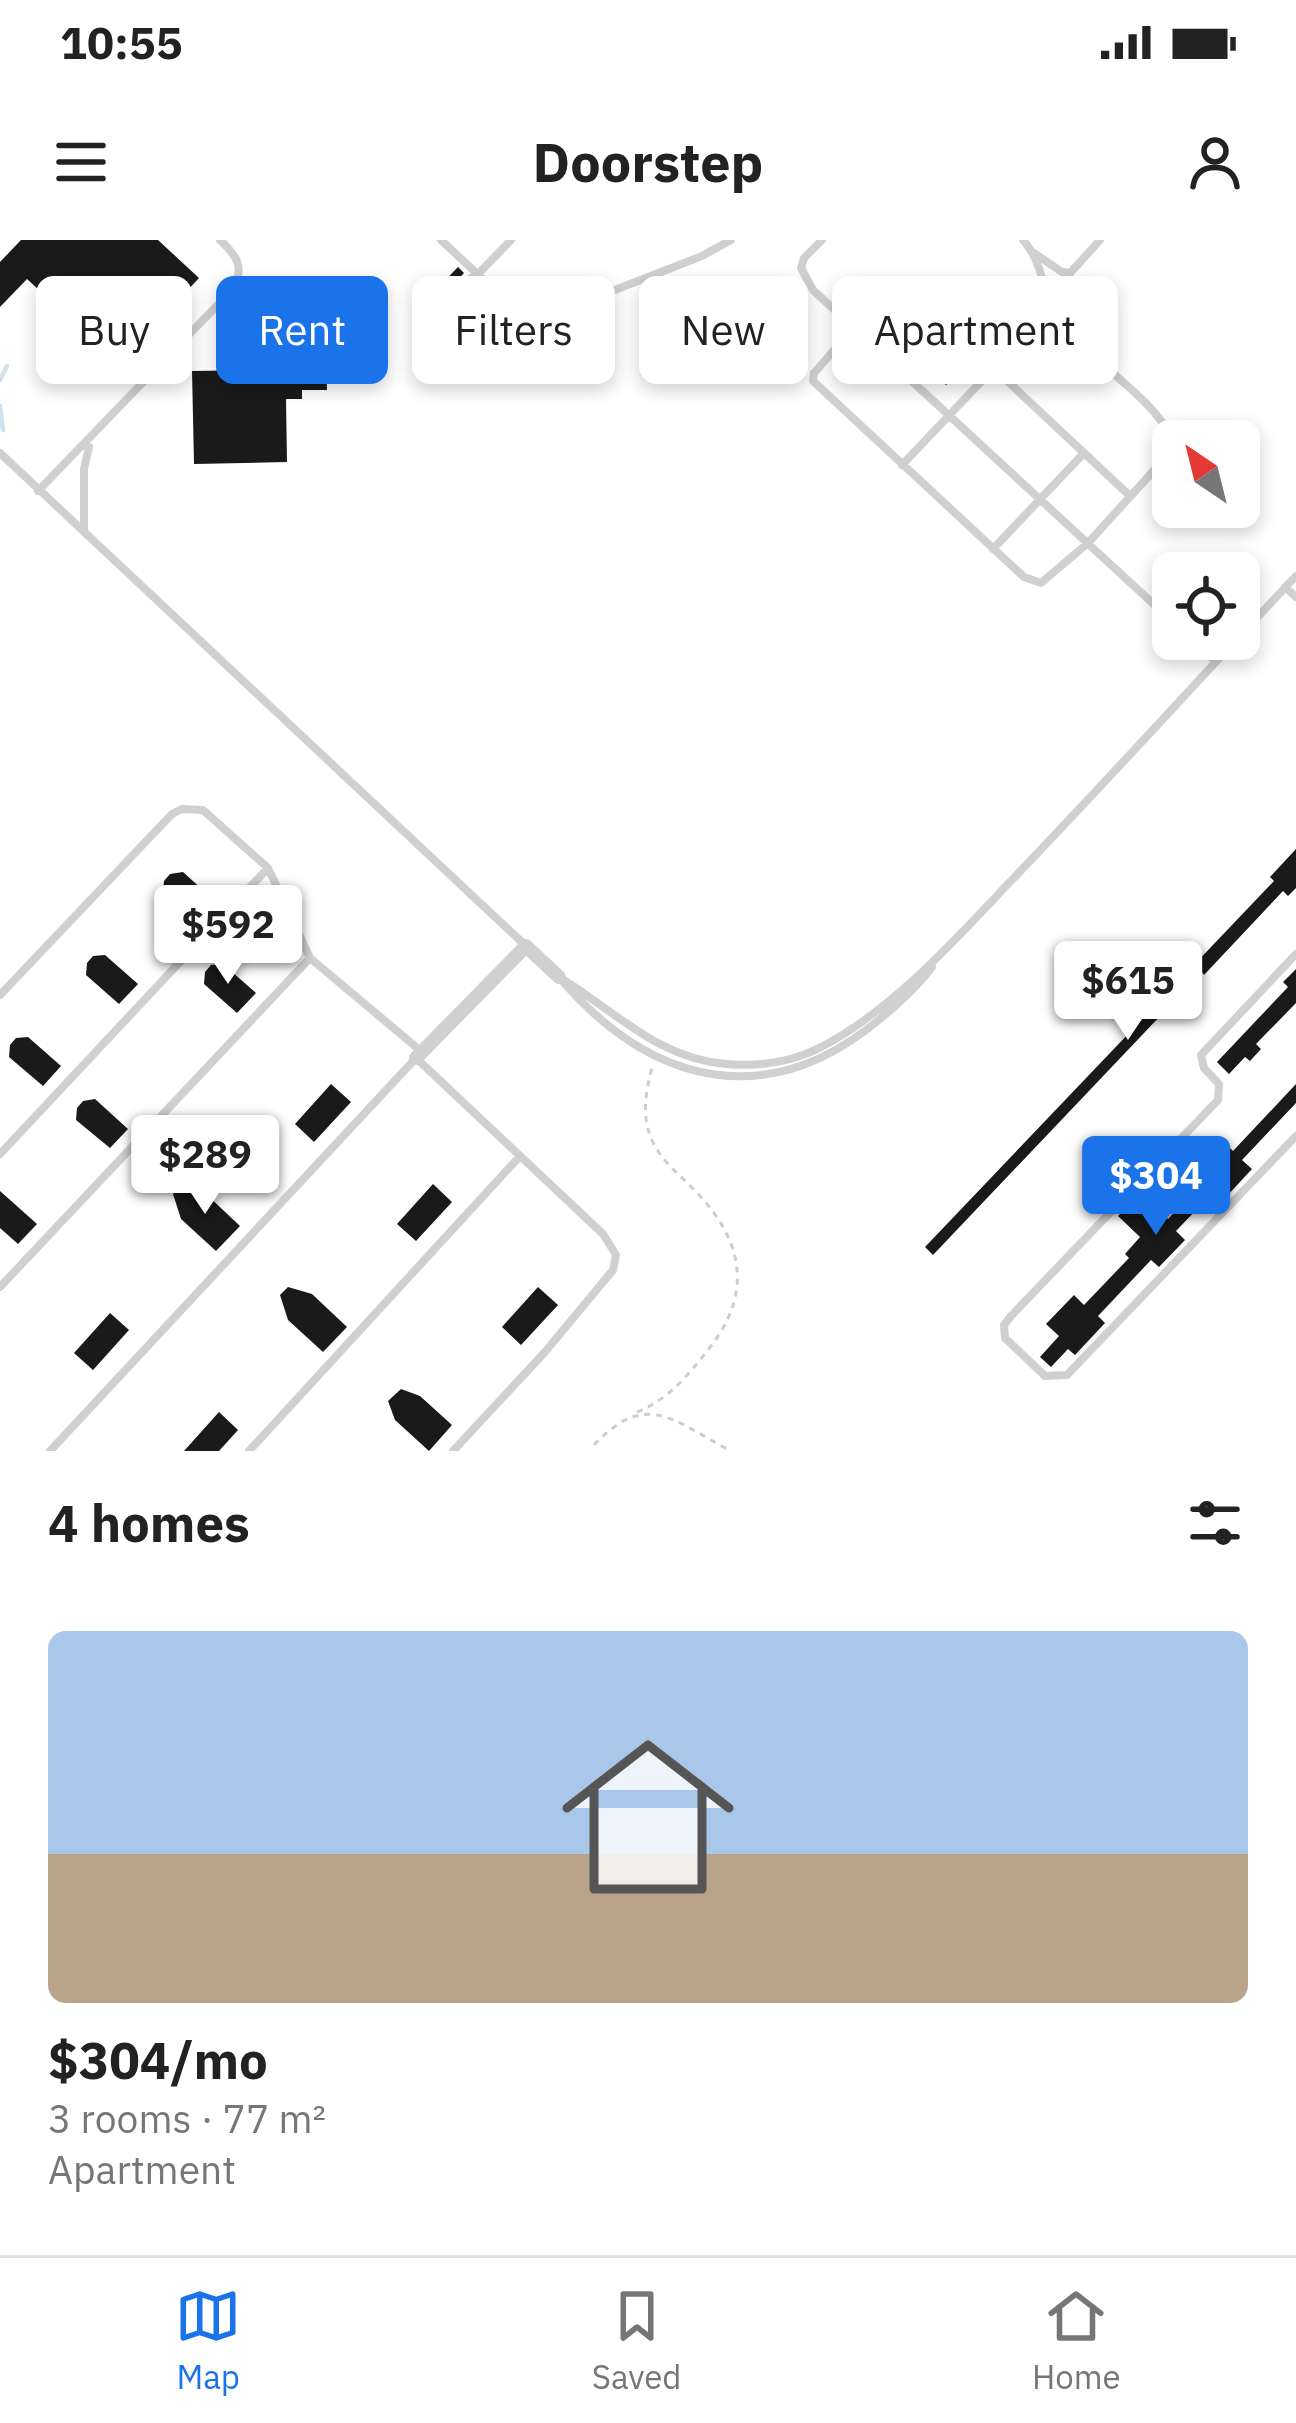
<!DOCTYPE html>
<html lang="en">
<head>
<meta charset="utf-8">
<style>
	:root { --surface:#fff; --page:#f2f2f2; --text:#222; --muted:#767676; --line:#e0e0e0; --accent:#1a73e8 }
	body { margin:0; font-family:"IBM Plex Sans",sans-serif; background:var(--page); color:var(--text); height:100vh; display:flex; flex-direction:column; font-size:45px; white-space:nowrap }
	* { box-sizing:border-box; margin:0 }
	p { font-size:39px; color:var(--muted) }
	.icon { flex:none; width:66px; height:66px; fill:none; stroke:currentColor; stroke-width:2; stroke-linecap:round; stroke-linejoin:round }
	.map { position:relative; height:1211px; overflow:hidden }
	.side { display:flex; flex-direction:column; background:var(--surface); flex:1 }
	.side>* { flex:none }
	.hud { position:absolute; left:36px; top:36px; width:1224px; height:108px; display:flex; gap:24px }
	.needle { width:78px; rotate:325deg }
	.buttons { position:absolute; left:1152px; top:180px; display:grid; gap:24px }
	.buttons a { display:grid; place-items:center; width:108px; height:108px; border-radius:18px; background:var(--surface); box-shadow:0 6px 18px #0003; font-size:60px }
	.price { position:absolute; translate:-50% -102px; padding:0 27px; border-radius:12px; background:#fff; color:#222; font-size:39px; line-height:78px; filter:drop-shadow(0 3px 6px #0008) }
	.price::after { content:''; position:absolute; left:50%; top:72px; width:36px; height:27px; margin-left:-18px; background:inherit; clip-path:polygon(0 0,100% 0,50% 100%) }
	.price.current { background:var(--accent); color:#fff }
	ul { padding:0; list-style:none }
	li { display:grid; align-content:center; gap:24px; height:636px; padding:0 48px }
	li span { display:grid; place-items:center; height:372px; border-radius:18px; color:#555 }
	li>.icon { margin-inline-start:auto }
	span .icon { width:216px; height:216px; fill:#fffc; stroke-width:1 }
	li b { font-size:51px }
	h2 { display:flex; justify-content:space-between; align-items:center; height:144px; padding:0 48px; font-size:51px }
	.pill { padding:0 42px; border-radius:18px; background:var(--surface); box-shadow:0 6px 18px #0003; font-size:42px; line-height:108px }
	.pill.current { background:var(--accent); color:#fff }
	.status { display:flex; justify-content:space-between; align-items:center; height:84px; padding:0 60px; background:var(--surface); direction:ltr }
	.status svg { height:33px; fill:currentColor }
	header { display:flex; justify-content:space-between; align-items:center; height:156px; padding:0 48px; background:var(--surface); font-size:54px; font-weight:700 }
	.tabs { display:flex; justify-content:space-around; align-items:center; height:168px; border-top:3px solid var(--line); background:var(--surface); font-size:33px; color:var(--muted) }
	.tabs a { display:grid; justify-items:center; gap:6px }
	.tabs .current { color:var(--accent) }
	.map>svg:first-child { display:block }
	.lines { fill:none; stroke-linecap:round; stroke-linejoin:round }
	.stream { stroke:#cfe2ee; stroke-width:4.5 }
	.building { fill:#1a1a1a }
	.path { stroke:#cdcdcd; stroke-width:3; stroke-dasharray:6 6; stroke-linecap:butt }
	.service { stroke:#d0d0d0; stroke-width:8 }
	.minor { stroke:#d0d0d0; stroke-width:14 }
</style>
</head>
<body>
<div class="status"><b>10:55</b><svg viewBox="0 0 49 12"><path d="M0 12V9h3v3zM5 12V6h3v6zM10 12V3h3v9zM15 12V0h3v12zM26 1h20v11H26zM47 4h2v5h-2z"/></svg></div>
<header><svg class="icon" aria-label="menu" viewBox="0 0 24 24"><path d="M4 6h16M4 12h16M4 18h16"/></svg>Doorstep<svg class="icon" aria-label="person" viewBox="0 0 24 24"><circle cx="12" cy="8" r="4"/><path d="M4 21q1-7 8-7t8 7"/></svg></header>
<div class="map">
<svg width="1296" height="1211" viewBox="0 0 1296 1211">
	<rect width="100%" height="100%" fill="#fff"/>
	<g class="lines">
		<path class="stream" d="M0,140L7,126
			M0,166L3,190"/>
	</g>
	<path class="building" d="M21,0H158L199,38L119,124L27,39L0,67V22Z
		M458,27L464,33L423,79L415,71Z
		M474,47L495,66L481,82L465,68L454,80L448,74Z
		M509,75L527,91L509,111L491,94Z
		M955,105L970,119L946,145L931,131Z
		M314,113H326L327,150H302V159H286L287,222L194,224L192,131L259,130L258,118Z
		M1296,609V648L1288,656L1283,651L1204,735L1202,732L933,1015L925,1007L1274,641L1270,637Z
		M183,632L215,661L197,681L163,653L164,641L170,634Z
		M105,715L138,744L119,764L86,735L87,723L93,716Z
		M223,724L256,753L237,773L204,744L205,732L211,725Z
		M1296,729V763L1256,804L1261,809L1250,821L1245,817L1229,834L1217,822L1288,747L1283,742Z
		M28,797L61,826L43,846L9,817L10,805L16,798Z
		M331,844L351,862L314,902L295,884Z
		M1296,844V863L1242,920L1252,929L1226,957L1217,948L1176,991L1185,1000L1159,1027L1151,1020L1098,1076L1105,1083L1075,1115L1068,1109L1051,1127L1040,1117L1059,1096L1046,1084L1074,1055L1084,1065L1129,1018L1125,1014L1140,997L1118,976L1140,953L1168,979L1198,947L1193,943L1228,906L1233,911Z
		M95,859L128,889L110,908L76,880L77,868L83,861Z
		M433,944L452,962L416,1001L397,984Z
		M181,947L205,953L240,986L216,1011L181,979L173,954Z
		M0,951L37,984L18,1004L0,988Z
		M288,1047L312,1054L347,1087L323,1112L288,1080L280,1055Z
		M538,1047L558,1065L521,1105L502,1087Z
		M110,1073L129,1090L93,1130L74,1113Z
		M401,1149L420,1156L452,1185L429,1211L395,1180L388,1161Z
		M219,1172L238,1190L219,1211H184Z"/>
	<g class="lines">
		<path class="path" d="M637,1172C671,1158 689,1134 711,1106C751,1054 744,1004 700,956C684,938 662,923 652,900C641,876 646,852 652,827
			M594,1205C647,1149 673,1181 731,1211"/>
		<path class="service" d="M441,0L518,72L543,78L702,16L731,0
			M822,0L804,18L801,28L813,50L1173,382
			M1023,0C1045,24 1042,59 1062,85C1093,123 1152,156 1173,200L1167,216L1088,303L1041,343L1024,337L813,141L814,133C832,113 884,49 907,47L1130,256
			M1034,13L1062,32L1070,33L1100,0
			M478,34L511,0
			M431,80L476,33
			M489,85L509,63
			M0,213L525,705
			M902,225L995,127
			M38,251L233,49C245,27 237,16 220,0
			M84,292V229L89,207
			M993,309L1084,213
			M1285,347L1296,357
			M1239,397L1296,336
			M1192,399L1216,422
			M1296,714L1201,815L1204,828L1219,844L1218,860L1011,1076L1004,1085L1005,1098L1045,1136L1067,1135L1296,896
			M559,737C614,770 658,819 726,824C758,827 794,822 823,806C892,770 954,701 1007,645C1085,564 1161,481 1237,399
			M564,743C655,846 769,872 880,779C898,764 917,747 932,727
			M0,755L172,574L182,569L203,570L268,628L310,718
			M0,914L268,628
			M0,1047L310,718L422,812
			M50,1211L416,818L603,994L616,1015L613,1030L545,1112L453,1211
			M249,1211L520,916"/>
		<path class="minor" d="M416,818L526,706L559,737"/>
	</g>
</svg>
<div class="buttons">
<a><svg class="needle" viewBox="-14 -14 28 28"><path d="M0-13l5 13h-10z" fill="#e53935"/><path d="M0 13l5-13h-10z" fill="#767676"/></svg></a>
<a><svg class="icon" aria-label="locate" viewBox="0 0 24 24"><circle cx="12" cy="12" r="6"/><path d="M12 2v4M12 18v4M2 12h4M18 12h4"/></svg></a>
</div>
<b class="price" style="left:228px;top:747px">$592</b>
<b class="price" style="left:1128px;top:803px">$615</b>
<b class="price" style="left:205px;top:977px">$289</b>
<b class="price current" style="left:1156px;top:998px">$304</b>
<div class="hud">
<a class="pill">Buy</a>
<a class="pill current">Rent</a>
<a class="pill">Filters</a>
<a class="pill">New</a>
<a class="pill">Apartment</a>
</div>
</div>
<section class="side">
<h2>4 homes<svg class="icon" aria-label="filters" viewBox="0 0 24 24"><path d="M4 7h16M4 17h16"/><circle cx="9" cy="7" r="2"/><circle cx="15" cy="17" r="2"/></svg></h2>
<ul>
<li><span style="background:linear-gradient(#a9c7e8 60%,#b9a48a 0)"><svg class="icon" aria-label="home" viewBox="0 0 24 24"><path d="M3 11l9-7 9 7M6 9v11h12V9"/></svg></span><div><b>$304/mo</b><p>3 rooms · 77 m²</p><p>Apartment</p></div></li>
</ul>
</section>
<nav class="tabs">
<a class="current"><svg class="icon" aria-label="map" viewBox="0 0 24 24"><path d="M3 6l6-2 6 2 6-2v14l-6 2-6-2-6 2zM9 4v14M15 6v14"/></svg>Map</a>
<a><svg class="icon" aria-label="saved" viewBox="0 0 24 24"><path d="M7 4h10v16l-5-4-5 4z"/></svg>Saved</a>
<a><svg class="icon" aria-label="home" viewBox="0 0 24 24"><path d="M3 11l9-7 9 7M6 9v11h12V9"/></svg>Home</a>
</nav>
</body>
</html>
